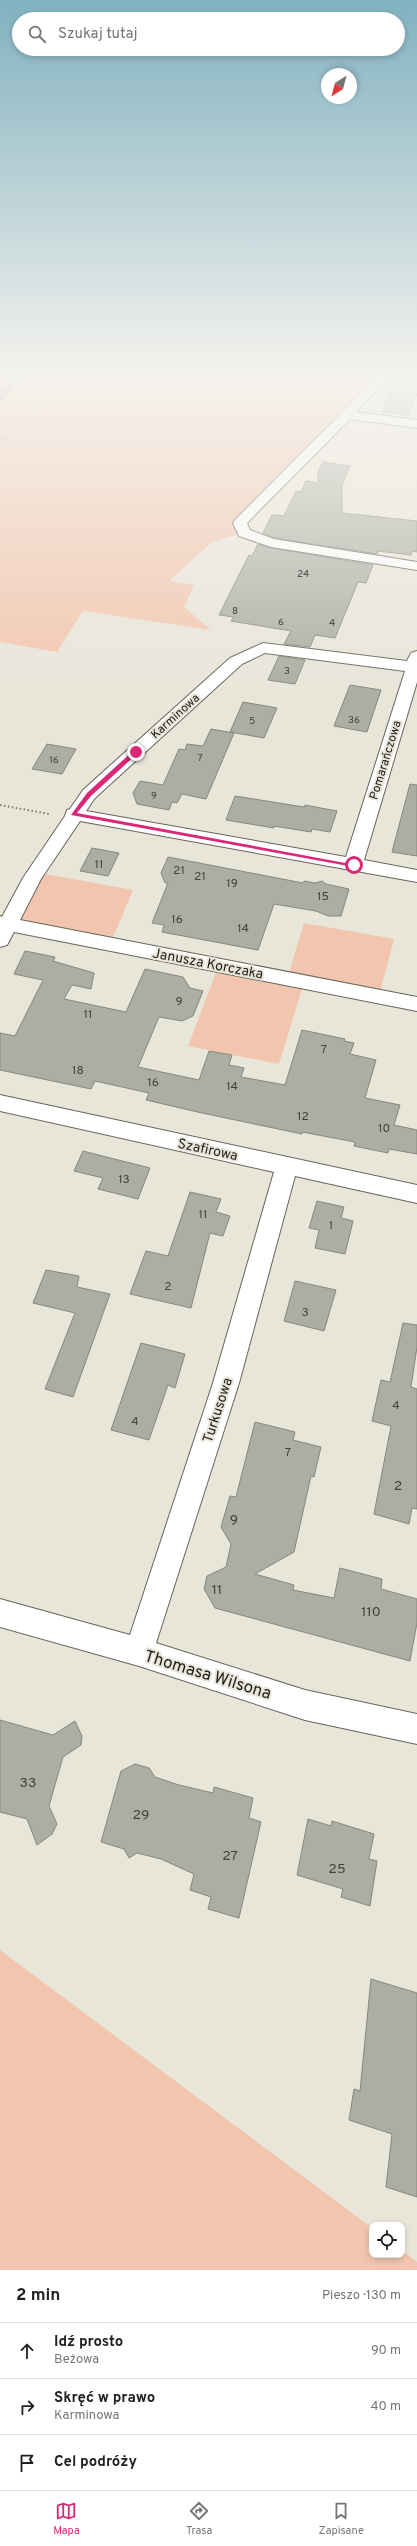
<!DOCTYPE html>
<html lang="pl">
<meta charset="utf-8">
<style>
:root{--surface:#fff;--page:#f6f6f6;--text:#202124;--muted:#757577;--line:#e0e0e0;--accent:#db2777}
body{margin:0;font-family:Overpass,sans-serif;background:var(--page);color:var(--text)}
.controls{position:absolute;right:12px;bottom:12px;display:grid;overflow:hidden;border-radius:8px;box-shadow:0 2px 6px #0003}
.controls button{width:36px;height:36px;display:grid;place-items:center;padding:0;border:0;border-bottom:1px solid var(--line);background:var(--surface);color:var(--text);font:20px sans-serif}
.compass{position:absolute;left:321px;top:68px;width:36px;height:36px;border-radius:50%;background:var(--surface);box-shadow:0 2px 6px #0003;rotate:216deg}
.stop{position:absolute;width:12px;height:12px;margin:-9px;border:3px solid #db2777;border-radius:50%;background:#fff}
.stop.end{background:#db2777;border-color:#fff;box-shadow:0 1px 4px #0008}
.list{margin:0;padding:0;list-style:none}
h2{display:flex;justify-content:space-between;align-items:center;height:52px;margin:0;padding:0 16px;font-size:17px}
h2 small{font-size:13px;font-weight:400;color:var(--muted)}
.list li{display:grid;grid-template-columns:26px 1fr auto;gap:12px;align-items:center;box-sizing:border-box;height:56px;padding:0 16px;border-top:1px solid var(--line)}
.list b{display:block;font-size:15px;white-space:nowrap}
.list p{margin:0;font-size:13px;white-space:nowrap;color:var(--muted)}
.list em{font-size:13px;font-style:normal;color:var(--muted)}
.icon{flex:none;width:22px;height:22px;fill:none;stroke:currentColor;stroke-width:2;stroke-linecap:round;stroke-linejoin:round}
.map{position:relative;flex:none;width:417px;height:2270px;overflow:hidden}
.search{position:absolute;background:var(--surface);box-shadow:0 2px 6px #0003;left:12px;right:12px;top:12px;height:44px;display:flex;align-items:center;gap:10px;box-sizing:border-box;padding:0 14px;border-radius:22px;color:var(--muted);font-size:15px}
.sheet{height:220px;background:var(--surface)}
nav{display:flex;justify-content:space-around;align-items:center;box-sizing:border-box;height:56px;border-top:1px solid var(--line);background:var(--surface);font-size:11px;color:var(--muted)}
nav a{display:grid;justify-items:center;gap:2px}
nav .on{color:var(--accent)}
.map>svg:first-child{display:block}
.green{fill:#f2c6ae}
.forest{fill:#d1a084}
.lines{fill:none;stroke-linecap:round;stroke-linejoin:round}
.stream{stroke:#698264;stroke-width:5}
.building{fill:#abaea3;stroke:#85887d}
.minor-casing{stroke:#67655a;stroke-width:2}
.path-far1{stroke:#7d7b73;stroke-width:1.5;stroke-dasharray:1 2;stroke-linecap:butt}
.path{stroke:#7d7b73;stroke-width:2;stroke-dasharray:1.5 2.5;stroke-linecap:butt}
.minor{fill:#fff;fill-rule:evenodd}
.route{fill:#db2777}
.labels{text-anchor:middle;stroke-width:4;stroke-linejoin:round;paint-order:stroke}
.far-number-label{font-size:10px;fill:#43433d}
.far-street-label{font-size:12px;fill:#201f1b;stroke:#e8e5d9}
.number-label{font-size:12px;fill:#43433d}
.street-label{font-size:14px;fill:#201f1b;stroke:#e8e5d9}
.near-number-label{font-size:14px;fill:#43433d}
.near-street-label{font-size:17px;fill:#201f1b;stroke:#e8e5d9}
</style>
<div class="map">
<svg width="417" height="2270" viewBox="0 0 417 2270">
<rect width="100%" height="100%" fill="#e8e5d9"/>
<g class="green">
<polygon points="18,379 382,379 247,515 244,533 212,542 169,581 194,585 184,607 211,630 83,611 57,652 0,642 0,398"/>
<polygon points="35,872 133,890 110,944 7,924"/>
<polygon points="304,923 394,939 379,996 304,982 279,1064 188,1046 218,967 287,979"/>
<polygon points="0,1950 372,2228 372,2255 402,2255 402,2251 417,2262 417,2270 0,2270"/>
</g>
<polygon class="forest" points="0,379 18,379 0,398"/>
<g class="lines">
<polyline class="stream" points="0,398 18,379"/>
</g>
<g class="building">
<polygon points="391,391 417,394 408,415 382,412"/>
<polygon points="323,462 350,466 342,485 342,513 417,521 417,552 412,551 411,555 378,551 377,554 274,538 263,533 272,515 284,516 296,491 301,492 306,481 318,483 318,472"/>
<polygon points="258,544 271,548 373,565 366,583 358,582 335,638 315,635 310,647 284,644 291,631 231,621 234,617 219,615 249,555 252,556"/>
<polygon points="279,656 305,660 295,684 268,680"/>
<polygon points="350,685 381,690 367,732 334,726"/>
<polygon points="243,702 277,708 264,738 230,732"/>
<polygon points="211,729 234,733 206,799 182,794 177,803 172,802 169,810 137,804 133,793 140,781 163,785 179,749 185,750 187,744 203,746"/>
<polygon points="47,744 76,749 62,774 32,769"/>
<polygon points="410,784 417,785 417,856 392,852"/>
<polygon points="235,796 304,807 305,805 337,811 330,832 312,829 311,832 274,826 274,828 226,820"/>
<polygon points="92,848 119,853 108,876 80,871"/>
<polygon points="168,857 303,883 304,881 315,883 322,881 326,884 349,889 341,916 328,916 316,911 274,904 258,950 162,932 164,925 152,923 168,883 165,883 161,873"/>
<polygon points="25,951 55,957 53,961 94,973 91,989 72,985 64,999 126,1012 145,969 183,977 190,988 203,991 193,1016 182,1021 159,1017 138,1067 199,1080 209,1051 232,1055 229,1065 244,1068 241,1077 285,1085 302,1030 345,1039 344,1041 354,1043 350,1054 376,1060 365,1098 400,1105 394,1125 417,1130 417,1154 389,1149 388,1153 354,1146 355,1142 302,1132 302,1134 202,1113 146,1100 149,1093 95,1081 91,1089 0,1070 0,1033 15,1036 43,980 14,974"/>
<polygon points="83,1151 150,1168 138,1199 98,1189 103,1178 74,1171"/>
<polygon points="190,1192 221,1199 216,1212 230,1216 223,1236 210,1233 191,1308 130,1294 146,1251 168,1256"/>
<polygon points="317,1201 344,1207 341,1218 353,1221 345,1254 315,1248 319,1230 309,1228"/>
<polygon points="46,1270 79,1276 77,1287 110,1294 73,1397 45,1389 75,1313 33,1303"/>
<polygon points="295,1281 336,1290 324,1331 284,1321"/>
<polygon points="403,1323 417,1325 417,1347 411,1387 417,1389 417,1509 412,1508 409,1524 374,1514 391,1426 372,1421 381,1380 390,1382"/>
<polygon points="141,1343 185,1354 175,1388 168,1385 149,1440 111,1430"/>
<polygon points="255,1422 295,1432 293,1440 321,1447 314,1477 311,1476 294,1552 255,1574 294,1585 293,1590 334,1598 340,1568 382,1579 381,1589 417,1599 417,1623 410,1661 215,1608 204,1589 207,1576 226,1567 231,1544 221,1527 230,1496 236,1497"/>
<polygon points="0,1720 53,1735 75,1721 82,1736 81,1745 63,1757 49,1806 57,1824 52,1834 37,1845 27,1819 0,1812"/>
<polygon points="135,1764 149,1768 155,1777 179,1785 213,1793 214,1787 253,1798 249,1818 261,1822 239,1918 208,1909 211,1897 190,1890 194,1874 161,1859 137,1853 129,1858 124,1849 101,1842 121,1771"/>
<polygon points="308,1819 331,1826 332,1821 374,1834 369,1859 377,1861 370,1906 341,1897 343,1889 297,1875"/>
<polygon points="371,1979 417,1993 417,2197 386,2187 392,2134 349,2120 354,2089 360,2091"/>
</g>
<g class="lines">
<g class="minor-casing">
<g id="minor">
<polygon points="375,379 388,379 356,412 417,420 417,428 350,419 247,523 250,530 274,539 417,562 417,570 271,547 239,536 233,523 235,520"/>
<path d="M 263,643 L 407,661 L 411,653 L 417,651 L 417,682 L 364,860 L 417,870 L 417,882 L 80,821 L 41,879 L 20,920 L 417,997 L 417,1011 L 14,932 L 7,945 L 0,947 L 0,916 L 2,917 L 23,878 L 65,816 L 67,810 L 70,809 L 83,790 L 230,658 ZM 265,653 L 405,671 L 346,857 L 86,811 L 95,798 L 242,664 Z"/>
<polygon points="0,1095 417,1185 417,1203 295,1176 239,1383 156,1643 305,1690 417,1714 417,1744 305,1720 139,1666 0,1627 0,1599 130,1635 213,1383 274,1172 0,1111"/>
</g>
</g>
<g class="path-far1">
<polyline points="0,382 4,379"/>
<polyline points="0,442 35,411 58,379"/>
</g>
<polyline class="path" points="0,805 49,814"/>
<use href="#minor" class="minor"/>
</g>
<linearGradient id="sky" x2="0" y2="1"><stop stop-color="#81b1c0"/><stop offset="0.54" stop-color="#f5f3ee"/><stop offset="1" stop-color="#f5f3ee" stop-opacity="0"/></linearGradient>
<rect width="417" height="697" fill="url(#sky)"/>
<polygon class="route" points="134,750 139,752 91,796 77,813 356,865 354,867 71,815 87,793"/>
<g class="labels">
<g class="far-number-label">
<text x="303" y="577">24</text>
<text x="235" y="614">8</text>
<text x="281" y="625">6</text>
<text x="332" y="626">4</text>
<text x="287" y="674">3</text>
<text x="354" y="723">36</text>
<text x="252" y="724">5</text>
<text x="200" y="761">7</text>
<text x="54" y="763">16</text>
<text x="154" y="799">9</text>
</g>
<g class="far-street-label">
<text transform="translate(175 716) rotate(-42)" y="4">Karminowa</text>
<text transform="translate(385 760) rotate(-73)" y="4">Pomarańczowa</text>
</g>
<g class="number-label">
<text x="99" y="868">11</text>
<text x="179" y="874">21</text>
<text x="200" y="880">21</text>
<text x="232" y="887">19</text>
<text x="323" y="900">15</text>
<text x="177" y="923">16</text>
<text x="243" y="932">14</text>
<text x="179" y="1005">9</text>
<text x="88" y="1018">11</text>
<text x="324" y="1053">7</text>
<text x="78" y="1074">18</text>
<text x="153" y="1086">16</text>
<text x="232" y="1090">14</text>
<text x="303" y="1120">12</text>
<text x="384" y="1132">10</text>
<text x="124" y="1183">13</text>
<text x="203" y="1218">11</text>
<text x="331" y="1229">1</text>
<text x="168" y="1290">2</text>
<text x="305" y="1316">3</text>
<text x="396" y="1409">4</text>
<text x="135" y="1425">4</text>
<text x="288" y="1456">7</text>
</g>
<g class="street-label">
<text transform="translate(208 963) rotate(11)" y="5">Janusza Korczaka</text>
<text transform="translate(208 1149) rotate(12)" y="5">Szafirowa</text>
<text transform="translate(217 1410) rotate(-72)" y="5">Turkusowa</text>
</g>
<g class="near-number-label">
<text x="398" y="1490">2</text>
<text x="234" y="1524">9</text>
<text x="217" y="1594">11</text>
<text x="371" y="1616">110</text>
<text x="28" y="1787">33</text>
<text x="141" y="1819">29</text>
<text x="230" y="1860">27</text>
<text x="337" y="1873">25</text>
</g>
<g class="near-street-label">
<text transform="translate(208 1674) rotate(17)" y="6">Thomasa Wilsona</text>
</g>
</g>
</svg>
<div class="controls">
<button><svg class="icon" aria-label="locate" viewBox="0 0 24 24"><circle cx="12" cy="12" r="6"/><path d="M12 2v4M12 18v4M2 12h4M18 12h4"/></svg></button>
</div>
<svg class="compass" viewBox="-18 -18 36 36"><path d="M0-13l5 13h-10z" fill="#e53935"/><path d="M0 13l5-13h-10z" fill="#757577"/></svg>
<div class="stop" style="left:354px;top:865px"></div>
<div class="stop end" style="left:136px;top:752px"></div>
<div class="search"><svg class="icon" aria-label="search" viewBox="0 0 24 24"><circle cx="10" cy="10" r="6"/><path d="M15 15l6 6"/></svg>Szukaj tutaj</div>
</div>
<section class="sheet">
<h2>2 min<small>Pieszo · 130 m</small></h2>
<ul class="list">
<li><svg class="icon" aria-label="ahead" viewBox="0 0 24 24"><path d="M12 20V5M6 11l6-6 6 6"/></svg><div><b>Idź prosto</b><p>Beżowa</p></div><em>90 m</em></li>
<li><svg class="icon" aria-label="right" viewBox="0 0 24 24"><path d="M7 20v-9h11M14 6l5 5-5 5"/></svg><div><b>Skręć w prawo</b><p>Karminowa</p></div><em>40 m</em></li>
<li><svg class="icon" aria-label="arrive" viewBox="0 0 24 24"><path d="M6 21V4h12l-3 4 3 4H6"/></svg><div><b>Cel podróży</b></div></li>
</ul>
</section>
<nav>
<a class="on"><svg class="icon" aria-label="map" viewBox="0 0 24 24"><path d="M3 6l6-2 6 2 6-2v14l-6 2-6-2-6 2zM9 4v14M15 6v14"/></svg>Mapa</a>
<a><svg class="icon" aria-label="directions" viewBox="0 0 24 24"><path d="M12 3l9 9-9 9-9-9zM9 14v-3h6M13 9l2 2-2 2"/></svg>Trasa</a>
<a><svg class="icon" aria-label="saved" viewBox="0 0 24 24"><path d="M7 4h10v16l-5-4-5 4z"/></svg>Zapisane</a>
</nav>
